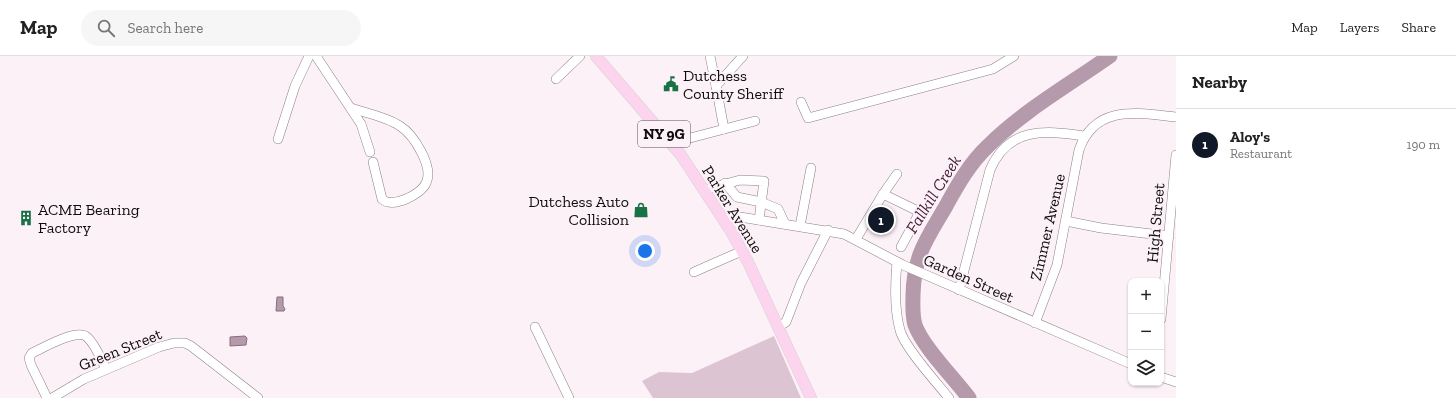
<!DOCTYPE html>
<meta charset="utf-8">
<style>
:root{--surface:#fff;--page:#f6f6f6;--text:#222;--muted:#767676;--line:#e0e0e0;--accent:#111827}
body{margin:0;font-family:"Zilla Slab",serif;background:var(--page);color:var(--text)}
.controls{position:absolute;right:12px;bottom:12px;display:grid;overflow:hidden;border-radius:8px;box-shadow:0 1px 3px #0004}
.controls button{width:36px;height:36px;display:grid;place-items:center;padding:0;border:0;border-bottom:1px solid var(--line);background:var(--surface);color:var(--text);font:20px sans-serif}
.you{position:absolute;left:645px;top:195px;width:14px;height:14px;margin:-10px;border:3px solid #fff;border-radius:50%;background:#1a73e8;box-shadow:0 0 0 6px #1a73e833}
.badge{display:grid;place-items:center;width:26px;height:26px;border-radius:50%;background:var(--accent);color:#fff;font-size:13px;font-weight:700}
.pin{position:absolute;translate:-50% -50%;border:2px solid #fff;box-shadow:0 1px 4px #0006}
.list{margin:0;padding:0;list-style:none}
h2{display:flex;justify-content:space-between;align-items:center;height:52px;margin:0;padding:0 16px;font-size:17px}
h2 small{font-size:13px;font-weight:400;color:var(--muted)}
.list li{display:grid;grid-template-columns:26px 1fr auto;gap:12px;align-items:center;box-sizing:border-box;height:72px;padding:0 16px;border-top:1px solid var(--line)}
.list b{display:block;font-size:15px;white-space:nowrap}
.list p{margin:0;font-size:13px;white-space:nowrap;color:var(--muted)}
.list em{font-size:13px;font-style:normal;color:var(--muted)}
.icon{flex:none;width:22px;height:22px;fill:none;stroke:currentColor;stroke-width:2;stroke-linecap:round;stroke-linejoin:round}
.map{position:relative;flex:none;width:1176px;height:342px;overflow:hidden}
header{display:flex;align-items:center;gap:24px;box-sizing:border-box;height:56px;padding:0 20px;background:var(--surface);border-bottom:1px solid var(--line)}
header strong{font-size:19px}
nav{display:flex;gap:22px;margin-inline-start:auto;font-size:14px}
.search{width:280px;height:36px;background:var(--page);display:flex;align-items:center;gap:10px;box-sizing:border-box;padding:0 14px;border-radius:22px;color:var(--muted);font-size:15px}
main{display:flex}
aside{flex:1;background:var(--surface)}
.map>svg:first-child{display:block}
.green{fill:#ddc4d3}
.water{fill:#b59aab;stroke:#836f7c}
.lines{fill:none;stroke-linecap:round;stroke-linejoin:round}
.river{stroke:#b59aab;stroke-width:15}
.minor-casing{stroke:#8a8086;stroke-width:10}
.major-casing{stroke:#d4d3d4;stroke-width:12}
.minor{stroke:#fff;stroke-width:9}
.major{stroke:#fcd4ee;stroke-width:11}
.labels{text-anchor:middle;stroke-width:4;stroke-linejoin:round;paint-order:stroke}
.shield{fill:#fdf1f8;stroke:#565154;stroke-width:1}
.shield-label{font-size:15px;font-weight:bold;fill:#0f0c0e}
.poi-label{font-size:16px;fill:#0f0c0e;stroke:#fdf1f8;text-anchor:start}
.street-label{font-size:16px;fill:#0f0c0e;stroke:#fdf1f8}
.water-label{font-size:17px;font-style:italic;fill:#421c36;stroke:#fdf1f8}
</style>
<header>
<strong>Map</strong>
<div class="search"><svg class="icon" aria-label="search" viewBox="0 0 24 24"><circle cx="10" cy="10" r="6"/><path d="M15 15l6 6"/></svg>Search here</div>
<nav><a>Map</a><a>Layers</a><a>Share</a></nav>
</header>
<main>
<div class="map">
<svg width="1176" height="342" viewBox="0 0 1176 342">
<rect width="100%" height="100%" fill="#fdf1f8"/>
<polygon class="green" points="774,280 801,342 653,342 642,325 659,316 692,317"/>
<g class="water">
<polygon points="277,241 283,241 283,250 285,253 284,255 276,255"/>
<polygon points="245,280 247,282 246,289 230,290 230,281"/>
</g>
<g class="lines">
<path class="river" d="M 969,342 C 954,322 923,291 915,269 C 912,259 913,249 913,239 C 914,198 927,183 946,150 C 958,128 970,107 988,90 C 1023,55 1069,29 1110,0"/>
<g class="minor-casing">
<g id="minor">
<polyline points="316,0 361,68 370,96"/>
<polyline points="710,0 716,30 743,0"/>
<polyline points="556,23 580,0"/>
<polyline points="716,30 724,73"/>
<polyline points="801,46 808,62 993,13 1014,0"/>
<path d="M 351,52 C 366,57 387,61 400,70 C 414,79 434,111 426,127 C 421,139 391,153 382,143 L 373,106"/>
<polyline points="278,83 295,30 309,0"/>
<polyline points="671,87 755,65"/>
<polyline points="725,127 737,141 761,146 778,153 785,168"/>
<polyline points="704,134 740,124 764,125 759,164"/>
<polyline points="883,138 920,156 901,191"/>
<polyline points="723,163 740,161 844,178 903,209 1131,308"/>
<polyline points="1066,165 1101,172 1169,180"/>
<polyline points="800,170 811,112"/>
<polyline points="856,183 883,138 897,118"/>
<path d="M 897,206 C 895,228 894,253 900,274 C 904,291 937,327 949,342"/>
<polyline points="694,216 742,195"/>
<path d="M 959,234 L 990,114 C 1008,71 1044,74 1084,80"/>
<polyline points="1161,263 1176,99"/>
<path d="M 1035,267 L 1057,209 L 1079,94 C 1095,48 1137,57 1176,61"/>
<polyline points="535,271 569,342"/>
<polyline points="778,271 786,266 801,227 828,174"/>
<polyline points="1161,321 1176,326"/>
<path d="M 47,342 L 31,309 L 29,302 L 32,297 C 43,292 77,272 87,281 C 96,289 101,304 106,313"/>
<polyline points="52,342 84,323 159,291 174,287 185,287 191,290 258,342"/>
</g>
</g>
<g class="major-casing">
<polyline id="major" points="596,0 681,99 732,177 748,206 811,342"/>
</g>
<use href="#minor" class="minor"/>
<use href="#major" class="major"/>
</g>
<defs>
<g id="civic-bare" transform="scale(1.2)"><path d="M-.6-6.5H3V-4.5H.6V-3L4-1V1h2V6H-6V1h2V-1L-.6-3ZM-1.2 2.5V6h2.4V2.5Z" fill="#197246" stroke="#fdf1f8" stroke-width="2.5" paint-order="stroke"/></g>
<g id="shop-bare" transform="scale(1.2)"><path d="M-5-2.5h2.3a2.7 3.5 0 0 1 5.4 0H5L5.5 6h-11ZM-1.5-2.5h3a1.5 2.3 0 0 0-3 0Z" fill="#197246" stroke="#fdf1f8" stroke-width="2.5" paint-order="stroke"/></g>
<g id="building-bare" transform="scale(1.2)"><path d="M-4-6H4V6H1V3H-1V6H-4ZM-2.5-4.3h1.7v1.8h-1.7ZM.8-4.3h1.7v1.8H.8ZM-2.5-1h1.7V.8h-1.7ZM.8-1h1.7V.8H.8Z" fill="#197246" stroke="#fdf1f8" stroke-width="2.5" paint-order="stroke"/></g>
</defs>
<g fill-rule="evenodd">
<use href="#civic-bare" x="671" y="28"/>
<use href="#shop-bare" x="641" y="154"/>
<use href="#building-bare" x="26" y="162"/>
</g>
<g class="labels">
<rect class="shield" x="638" y="65" width="52" height="26" rx="3"/>
<g class="shield-label">
<text x="664" y="83">NY 9G</text>
</g>
<g class="poi-label">
<text x="683" y="25">Dutchess<tspan x="683" dy="18">County Sheriff</tspan></text>
<text x="629" y="151" text-anchor="end">Dutchess Auto<tspan x="629" dy="18">Collision</tspan></text>
<text x="38" y="159">ACME Bearing<tspan x="38" dy="18">Factory</tspan></text>
</g>
<g class="street-label">
<text transform="translate(733 153) rotate(58)" y="6">Parker Avenue</text>
<text transform="translate(1155 167) rotate(-85)" y="6">High Street</text>
<text transform="translate(1047 171) rotate(-77)" y="6">Zimmer Avenue</text>
<text transform="translate(969 222) rotate(24)" y="6">Garden Street</text>
<text transform="translate(120 293) rotate(-22)" y="6">Green Street</text>
</g>
<g class="water-label">
<text transform="translate(933 138) rotate(-58)" y="6">Fallkill Creek</text>
</g>
</g>
</svg>
<div class="controls">
<button>+</button>
<button>−</button>
<button><svg class="icon" aria-label="layers" viewBox="0 0 24 24"><path d="M12 4l9 5-9 5-9-5zM3 14l9 5 9-5"/></svg></button>
</div>
<div class="you"></div>
<div class="pin badge" style="left:881px;top:164px">1</div>
</div>
<aside>
<h2>Nearby<small></small></h2>
<ul class="list">
<li><span class="badge">1</span><div><b>Aloy's</b><p>Restaurant</p></div><em>190 m</em></li>
</ul>
</aside>
</main>
